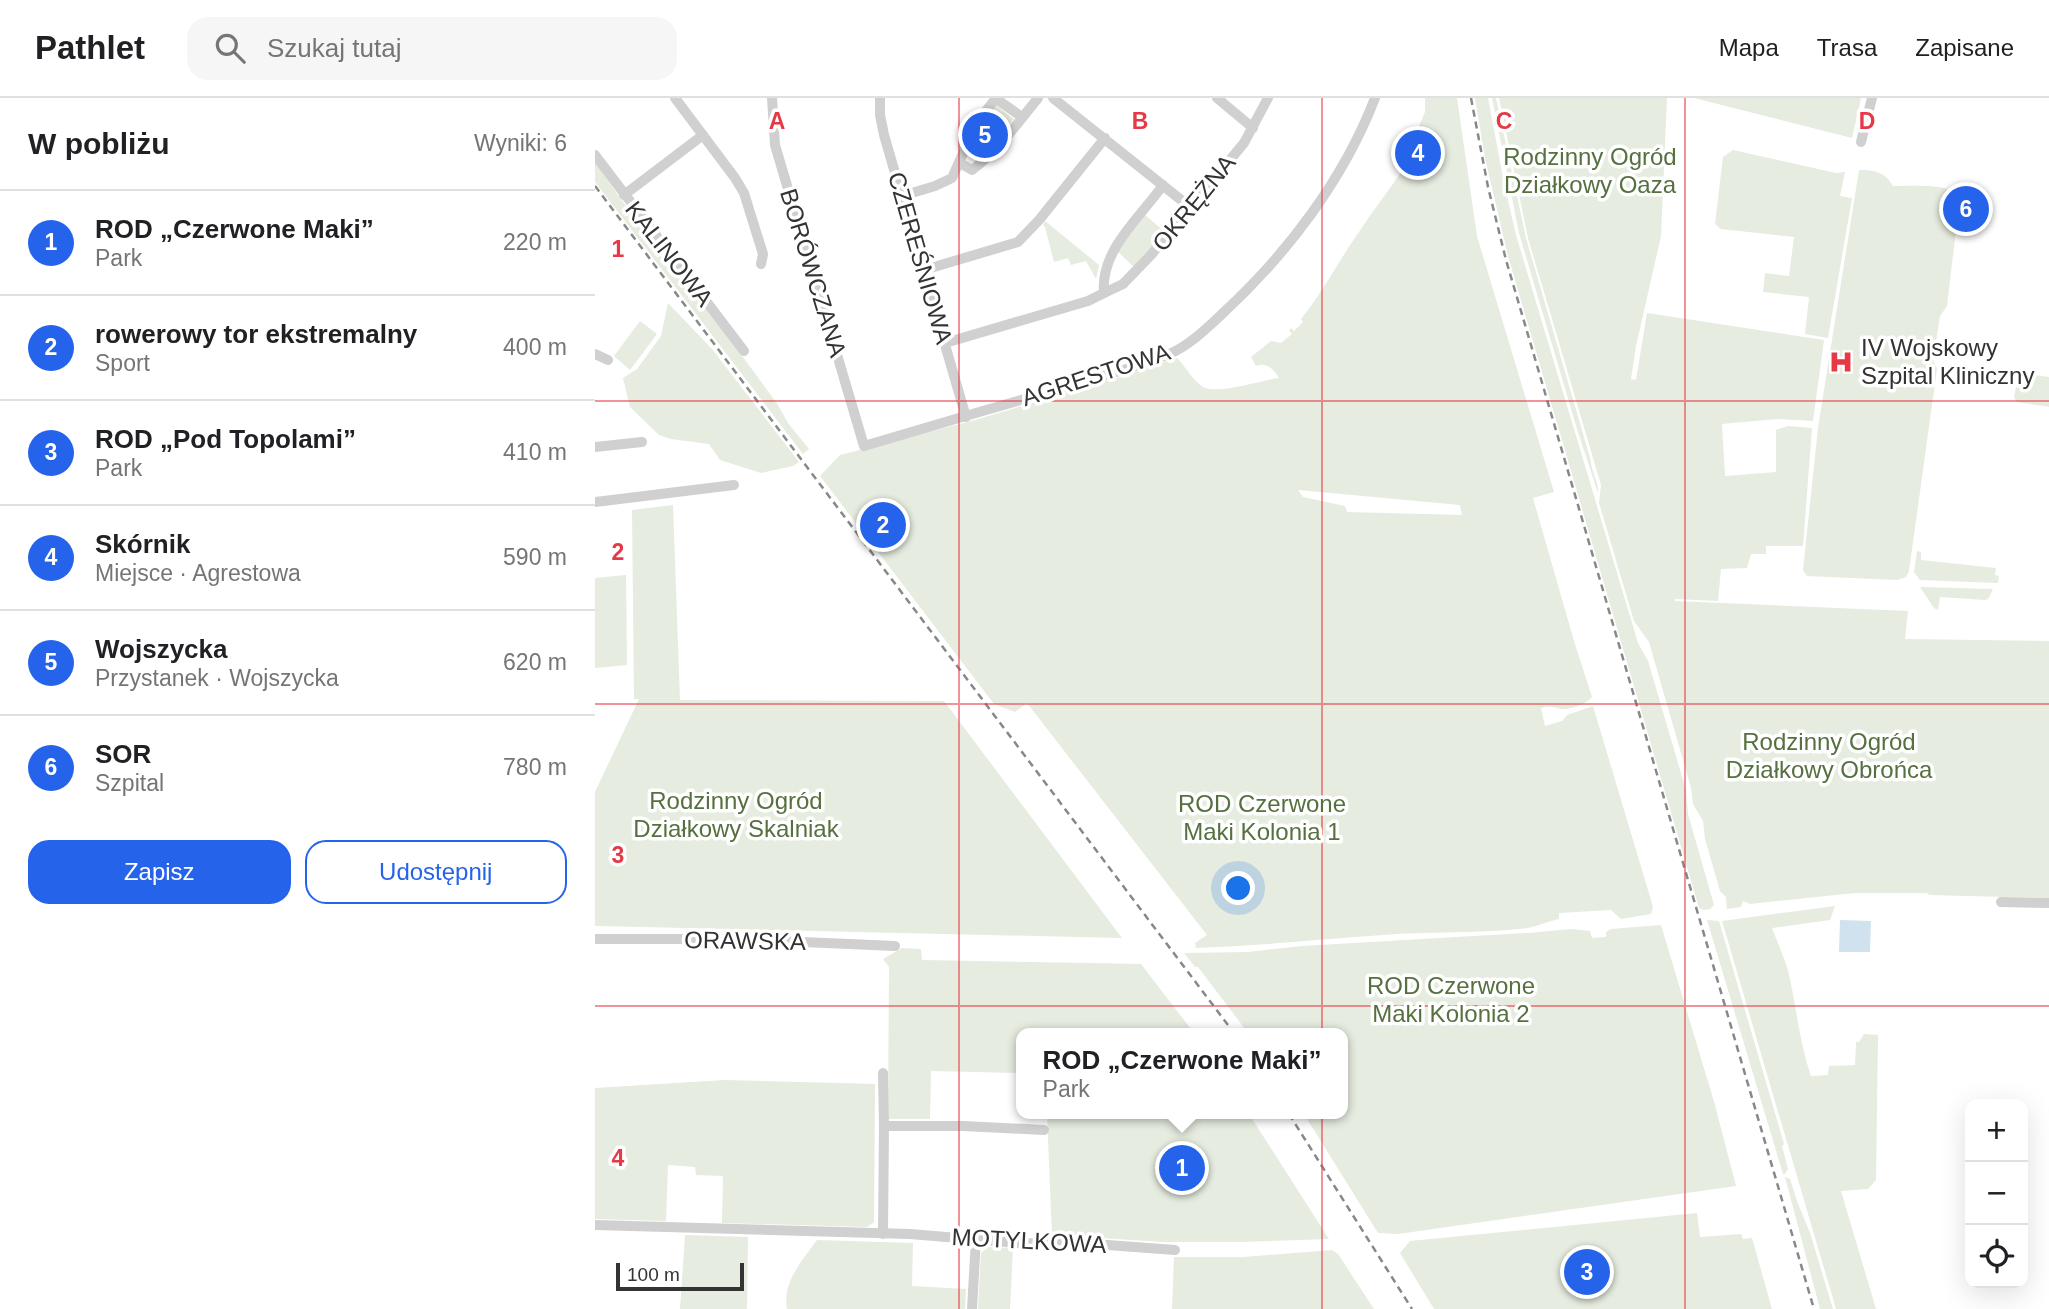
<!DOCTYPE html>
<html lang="pl">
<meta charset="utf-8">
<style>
:root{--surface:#fff;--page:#f6f6f6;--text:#202124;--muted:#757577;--line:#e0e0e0;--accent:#2563eb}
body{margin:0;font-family:Arial,sans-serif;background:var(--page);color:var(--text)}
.controls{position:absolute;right:21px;bottom:21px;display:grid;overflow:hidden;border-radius:14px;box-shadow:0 7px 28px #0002}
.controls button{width:63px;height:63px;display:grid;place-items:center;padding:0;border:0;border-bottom:2px solid var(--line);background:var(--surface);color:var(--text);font:35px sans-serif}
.scale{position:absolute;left:21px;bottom:18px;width:128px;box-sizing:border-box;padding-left:7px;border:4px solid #333;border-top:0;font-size:19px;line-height:24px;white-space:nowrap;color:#333;-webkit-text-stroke:5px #fff;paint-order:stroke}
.you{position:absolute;left:644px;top:791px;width:24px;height:24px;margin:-18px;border:5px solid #fff;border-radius:50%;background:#1a73e8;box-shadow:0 0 0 10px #1a73e833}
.badge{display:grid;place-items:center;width:46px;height:46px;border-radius:50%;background:var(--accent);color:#fff;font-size:23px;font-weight:700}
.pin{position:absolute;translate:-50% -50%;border:4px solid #fff;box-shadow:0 2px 7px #0006}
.popup{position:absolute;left:421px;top:930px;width:332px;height:91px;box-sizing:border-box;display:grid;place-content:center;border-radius:14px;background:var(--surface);filter:drop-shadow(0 2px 5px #0005);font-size:23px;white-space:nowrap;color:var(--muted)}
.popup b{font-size:26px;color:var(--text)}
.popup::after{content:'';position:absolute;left:50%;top:100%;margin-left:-14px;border:14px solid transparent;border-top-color:var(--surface)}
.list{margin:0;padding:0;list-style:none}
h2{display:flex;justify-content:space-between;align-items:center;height:91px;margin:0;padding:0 28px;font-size:30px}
h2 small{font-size:23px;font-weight:400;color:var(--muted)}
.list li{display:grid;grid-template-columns:46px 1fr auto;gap:21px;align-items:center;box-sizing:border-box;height:105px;padding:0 28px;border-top:2px solid var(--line)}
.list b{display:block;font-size:26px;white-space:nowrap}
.list p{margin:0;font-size:23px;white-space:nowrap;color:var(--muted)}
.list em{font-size:23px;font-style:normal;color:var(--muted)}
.actions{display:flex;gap:14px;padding:21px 28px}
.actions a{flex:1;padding:16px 0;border:2px solid var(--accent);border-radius:21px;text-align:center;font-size:24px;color:var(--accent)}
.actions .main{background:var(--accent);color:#fff}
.icon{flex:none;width:38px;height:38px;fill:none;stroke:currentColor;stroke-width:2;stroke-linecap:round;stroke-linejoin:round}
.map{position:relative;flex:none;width:1454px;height:1211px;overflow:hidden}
header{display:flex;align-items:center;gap:42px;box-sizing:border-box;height:98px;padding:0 35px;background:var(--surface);border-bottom:2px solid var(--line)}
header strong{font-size:33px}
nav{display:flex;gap:38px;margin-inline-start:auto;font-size:24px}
.search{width:490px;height:63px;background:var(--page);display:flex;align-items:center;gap:18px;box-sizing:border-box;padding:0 24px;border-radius:21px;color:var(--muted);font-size:26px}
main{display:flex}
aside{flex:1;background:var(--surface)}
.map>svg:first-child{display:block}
.green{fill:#e6ecdf;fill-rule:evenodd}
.water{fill:#cfe2ee}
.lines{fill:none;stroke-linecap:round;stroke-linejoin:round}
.minor{stroke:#d0d0d0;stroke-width:10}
.rail{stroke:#888;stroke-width:2.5;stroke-dasharray:7 5;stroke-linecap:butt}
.grid{fill:none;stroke:#e63946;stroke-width:2;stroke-opacity:0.55}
.labels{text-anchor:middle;stroke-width:7;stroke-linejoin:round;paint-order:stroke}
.park-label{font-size:24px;fill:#56703f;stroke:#fff}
.street-label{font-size:24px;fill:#333;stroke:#fff}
.poi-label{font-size:24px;fill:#333;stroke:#fff;text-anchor:start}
.grid-label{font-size:23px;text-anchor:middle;font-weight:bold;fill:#e63946;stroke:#fff;stroke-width:7;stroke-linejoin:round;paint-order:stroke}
</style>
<header>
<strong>Pathlet</strong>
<div class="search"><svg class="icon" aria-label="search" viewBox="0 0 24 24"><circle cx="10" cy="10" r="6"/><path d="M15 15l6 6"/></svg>Szukaj tutaj</div>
<nav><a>Mapa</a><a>Trasa</a><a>Zapisane</a></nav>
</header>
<main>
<aside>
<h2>W pobliżu<small>Wyniki: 6</small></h2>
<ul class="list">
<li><span class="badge">1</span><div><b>ROD „Czerwone Maki”</b><p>Park</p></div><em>220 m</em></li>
<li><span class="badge">2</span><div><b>rowerowy tor ekstremalny</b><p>Sport</p></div><em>400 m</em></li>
<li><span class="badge">3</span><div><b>ROD „Pod Topolami”</b><p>Park</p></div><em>410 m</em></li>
<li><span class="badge">4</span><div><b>Skórnik</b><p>Miejsce · Agrestowa</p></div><em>590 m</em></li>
<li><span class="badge">5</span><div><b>Wojszycka</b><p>Przystanek · Wojszycka</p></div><em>620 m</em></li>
<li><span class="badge">6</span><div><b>SOR</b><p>Szpital</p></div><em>780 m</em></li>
</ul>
<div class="actions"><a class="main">Zapisz</a><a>Udostępnij</a></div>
</aside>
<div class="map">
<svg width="1454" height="1211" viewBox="0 0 1454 1211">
<rect width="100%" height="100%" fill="#fff"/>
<g class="green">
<path d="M 830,0 L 862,0 L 882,138 L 959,394 L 938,400 L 979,543 L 997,599 C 992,605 978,611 969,611 C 960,611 958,606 946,610 L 950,628 L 967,623 L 972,617 L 998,608 L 1058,809 L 1056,816 L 1026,821 L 1016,812 L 964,815 L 964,821 C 953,823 944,828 933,830 C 885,836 836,833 788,837 C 726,841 664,848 601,850 L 600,845 L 612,837 L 432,605 L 420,614 L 399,606 L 225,378 L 245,357 L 380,322 L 528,278 L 577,261 L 582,260 C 591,269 597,282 608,289 C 623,297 666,282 684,280 C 679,271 671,264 661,268 L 656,259 L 676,243 L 686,245 L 697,236 L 694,232 L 696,230 L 699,233 L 708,224 L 706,221 C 728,194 744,162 764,134 C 778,112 794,93 808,71 L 803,59 L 816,31 L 822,33 L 830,14 ZM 703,392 L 865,407 L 867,417 L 752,414 L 750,408 L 708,399 Z"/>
<polygon points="880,0 893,0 909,85 921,137 1043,545 1053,563 1091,692 1093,716 1119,807 1115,811 1109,812 1104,810 913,158 890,60"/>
<path d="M 897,0 L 901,0 L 931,140 L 996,363 C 996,374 1004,383 1003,395 L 982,331 L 924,135 Z"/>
<polygon points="904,0 1072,0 1066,138 1041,248 1036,281 1041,282 1052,215 1229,242 1218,323 1182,321 1127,326 1130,378 1181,374 1181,332 1193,328 1217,330 1208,448 1171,448 1171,456 1156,456 1152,470 1126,471 1123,503 1080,501 1080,503 1313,513 1310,541 1454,543 1454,800 1334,797 1332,795 1260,795 1155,806 1148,803 1146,809 1132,811 1131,799 1125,793 1110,741 1108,723 1098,706 1096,690 1054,544 1039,523 1004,405 1006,387 933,140"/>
<polygon points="1099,0 1266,0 1257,40"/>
<polygon points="402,8 419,21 401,43 398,43 394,38 392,40 383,33 399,9"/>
<polygon points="1138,52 1241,75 1250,74 1245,98 1257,100 1233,240 1210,236 1214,199 1168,194 1170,175 1194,178 1199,139 1126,131 1120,126 1128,59"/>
<polygon points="0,64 28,104 105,200 183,307 193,325 214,351 208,356 0,84"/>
<path d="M 1264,72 C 1280,72 1290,74 1298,88 C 1314,88 1356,85 1365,98 L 1352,208 L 1345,218 L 1338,262 L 1342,271 L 1314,473 L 1311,479 L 1302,482 L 1212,478 L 1208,472 L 1223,330 Z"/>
<polygon points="550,117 570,134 540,170 522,153"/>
<polygon points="450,123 504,167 501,181 491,163 476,167 473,160 459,164 450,129 448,127"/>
<polygon points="73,205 117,251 204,364 198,368 166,375 125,362 114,346 76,341 64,337 35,309 28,280 42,271 66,238"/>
<polygon points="45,223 62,236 35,272 19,258"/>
<polygon points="1424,275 1454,279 1454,309 1422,304 1419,299"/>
<polygon points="78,407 85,602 349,603 527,840 0,828 0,694 44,601 39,601 37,412"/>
<polygon points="1322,453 1326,454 1326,462 1401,470 1400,477 1404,478 1403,485 1325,482 1319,474"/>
<polygon points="31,477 32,567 0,570 0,480"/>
<polygon points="1325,489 1398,491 1393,501 1390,502 1345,499 1343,512 1339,510"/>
<path d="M 1240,808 L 1235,822 L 1177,830 C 1183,847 1192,864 1195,881 C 1202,914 1205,946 1216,978 L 1233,977 L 1234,968 L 1260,967 L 1261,944 L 1264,944 L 1269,936 L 1283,937 L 1281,1082 L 1273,1091 L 1246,1093 L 1281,1211 L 1241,1211 L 1127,823 Z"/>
<polygon points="1112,822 1124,823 1189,1046 1187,1048 1193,1071 1190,1076 1188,1076"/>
<polygon points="1066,827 1120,1007 1141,1088 803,1136 783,1135 709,1016 748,1016 748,935 653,935 603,869 600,869 589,855 653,854 707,848 933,835 976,831 995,833 997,840 1011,839 1011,834 1016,831"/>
<polygon points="307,850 326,851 327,862 546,866 599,935 426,935 426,975 336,973 335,1021 293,1021 294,869 288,861"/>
<polygon points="130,982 280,986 279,1124 272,1129 127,1125 128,1078 101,1077 100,1069 73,1067 71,1123 0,1121 0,990"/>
<polygon points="452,1016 654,1016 734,1141 643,1144 568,1144 457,1137"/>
<polygon points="1190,1079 1195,1081 1202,1103 1215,1135 1238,1211 1225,1211"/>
<polygon points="1102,1115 1105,1139 1146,1136 1148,1141 1157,1140 1177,1211 839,1211 805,1155 815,1143"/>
<polygon points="90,1137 153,1139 152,1211 85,1211"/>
<path d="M 222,1142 L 318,1145 L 317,1188 L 371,1191 L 370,1211 L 192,1211 C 187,1184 207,1163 222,1142 Z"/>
<polygon points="393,1149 418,1150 415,1211 383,1211 386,1155"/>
<polygon points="737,1152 743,1156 779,1211 577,1211 579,1159 648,1159"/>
</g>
<polygon class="water" points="1245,822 1276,823 1275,854 1244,854"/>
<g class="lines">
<g class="minor">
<polyline points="80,0 140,80 149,95 168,156 166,166"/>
<path d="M 177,0 L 180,47 L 269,348 C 339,327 408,307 478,287 C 510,277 543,269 574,256 C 594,248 613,229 628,215 C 692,156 749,81 780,0"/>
<polyline points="285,0 285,17 289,37 371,319"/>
<polyline points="400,0 427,19"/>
<polyline points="458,0 595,109"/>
<polyline points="622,0 658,30"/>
<polyline points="1266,44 1277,0"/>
<polyline points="0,57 149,253"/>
<path d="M 365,65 L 377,72 C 404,52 422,26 443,0"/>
<path d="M 568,87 C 545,120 505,152 509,195 L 528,186 L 556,157 L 649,45 L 673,0"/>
<polyline points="29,97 108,37"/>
<polyline points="307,98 340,88 357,80 381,26 401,0"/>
<polyline points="329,172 423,144 444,122 510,40"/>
<polyline points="350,245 493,203 509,195"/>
<polyline points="0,256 13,262"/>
<polyline points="0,349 47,344"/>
<polyline points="0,404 139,387"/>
<polyline points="1406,804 1454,805"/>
<polyline points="0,841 140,841 300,848"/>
<polyline points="288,975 289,1028"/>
<polyline points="0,1127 315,1136 423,1145 499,1146 580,1152"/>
<polyline points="288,1136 289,1028 368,1028 449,1032"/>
<polyline points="377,1211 381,1141"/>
</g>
<g class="rail">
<polyline points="876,0 893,89 911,162 1219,1211"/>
<polyline points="0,88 639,935"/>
<polyline points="694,1016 817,1211"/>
</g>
</g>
<path class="grid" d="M 364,0 L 364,1211M 727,0 L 727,1211M 1090,0 L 1090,1211M 0,303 L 1454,303M 0,606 L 1454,606M 0,908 L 1454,908"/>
<defs>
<g id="hospital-bare" transform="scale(1.89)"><path d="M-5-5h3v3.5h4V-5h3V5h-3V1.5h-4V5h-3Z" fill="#e63946" stroke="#fff" stroke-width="2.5" paint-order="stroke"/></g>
</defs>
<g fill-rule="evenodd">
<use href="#hospital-bare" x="1246" y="264"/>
</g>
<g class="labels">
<g class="park-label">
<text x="995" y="67">Rodzinny Ogród<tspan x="995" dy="28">Działkowy Oaza</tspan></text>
<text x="1234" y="652">Rodzinny Ogród<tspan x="1234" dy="28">Działkowy Obrońca</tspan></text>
<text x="141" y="711">Rodzinny Ogród<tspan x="141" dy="28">Działkowy Skalniak</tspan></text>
<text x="667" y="714">ROD Czerwone<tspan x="667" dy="28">Maki Kolonia 1</tspan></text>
<text x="856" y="896">ROD Czerwone<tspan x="856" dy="28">Maki Kolonia 2</tspan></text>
</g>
<g class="street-label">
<text transform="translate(599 105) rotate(-51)" y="8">OKRĘŻNA</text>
<text transform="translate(74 156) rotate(52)" y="8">KALINOWA</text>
<text transform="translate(325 160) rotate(74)" y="8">CZEREŚNIOWA</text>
<text transform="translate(218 175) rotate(73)" y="8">BORÓWCZANA</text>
<text transform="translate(501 277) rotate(-18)" y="8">AGRESTOWA</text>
<text transform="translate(150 843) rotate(1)" y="8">ORAWSKA</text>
<text transform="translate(434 1143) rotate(3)" y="8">MOTYLKOWA</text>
</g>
<g class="poi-label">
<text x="1266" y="258">IV Wojskowy<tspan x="1266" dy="28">Szpital Kliniczny</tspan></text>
</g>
</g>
<g class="grid-label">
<text x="182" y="31">A</text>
<text x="545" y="31">B</text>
<text x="909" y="31">C</text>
<text x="1272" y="31">D</text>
<text x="23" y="159">1</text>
<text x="23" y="462">2</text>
<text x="23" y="765">3</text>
<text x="23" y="1068">4</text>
</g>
</svg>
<div class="controls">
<button>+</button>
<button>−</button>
<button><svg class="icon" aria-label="locate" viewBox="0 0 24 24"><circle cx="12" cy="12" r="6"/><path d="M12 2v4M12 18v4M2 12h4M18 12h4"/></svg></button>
</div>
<div class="scale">100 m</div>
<div class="you"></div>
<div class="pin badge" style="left:587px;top:1070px">1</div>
<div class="popup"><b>ROD „Czerwone Maki”</b>Park</div>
<div class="pin badge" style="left:288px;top:427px">2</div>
<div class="pin badge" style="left:992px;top:1174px">3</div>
<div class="pin badge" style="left:823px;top:55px">4</div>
<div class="pin badge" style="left:390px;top:37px">5</div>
<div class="pin badge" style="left:1371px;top:111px">6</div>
</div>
</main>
